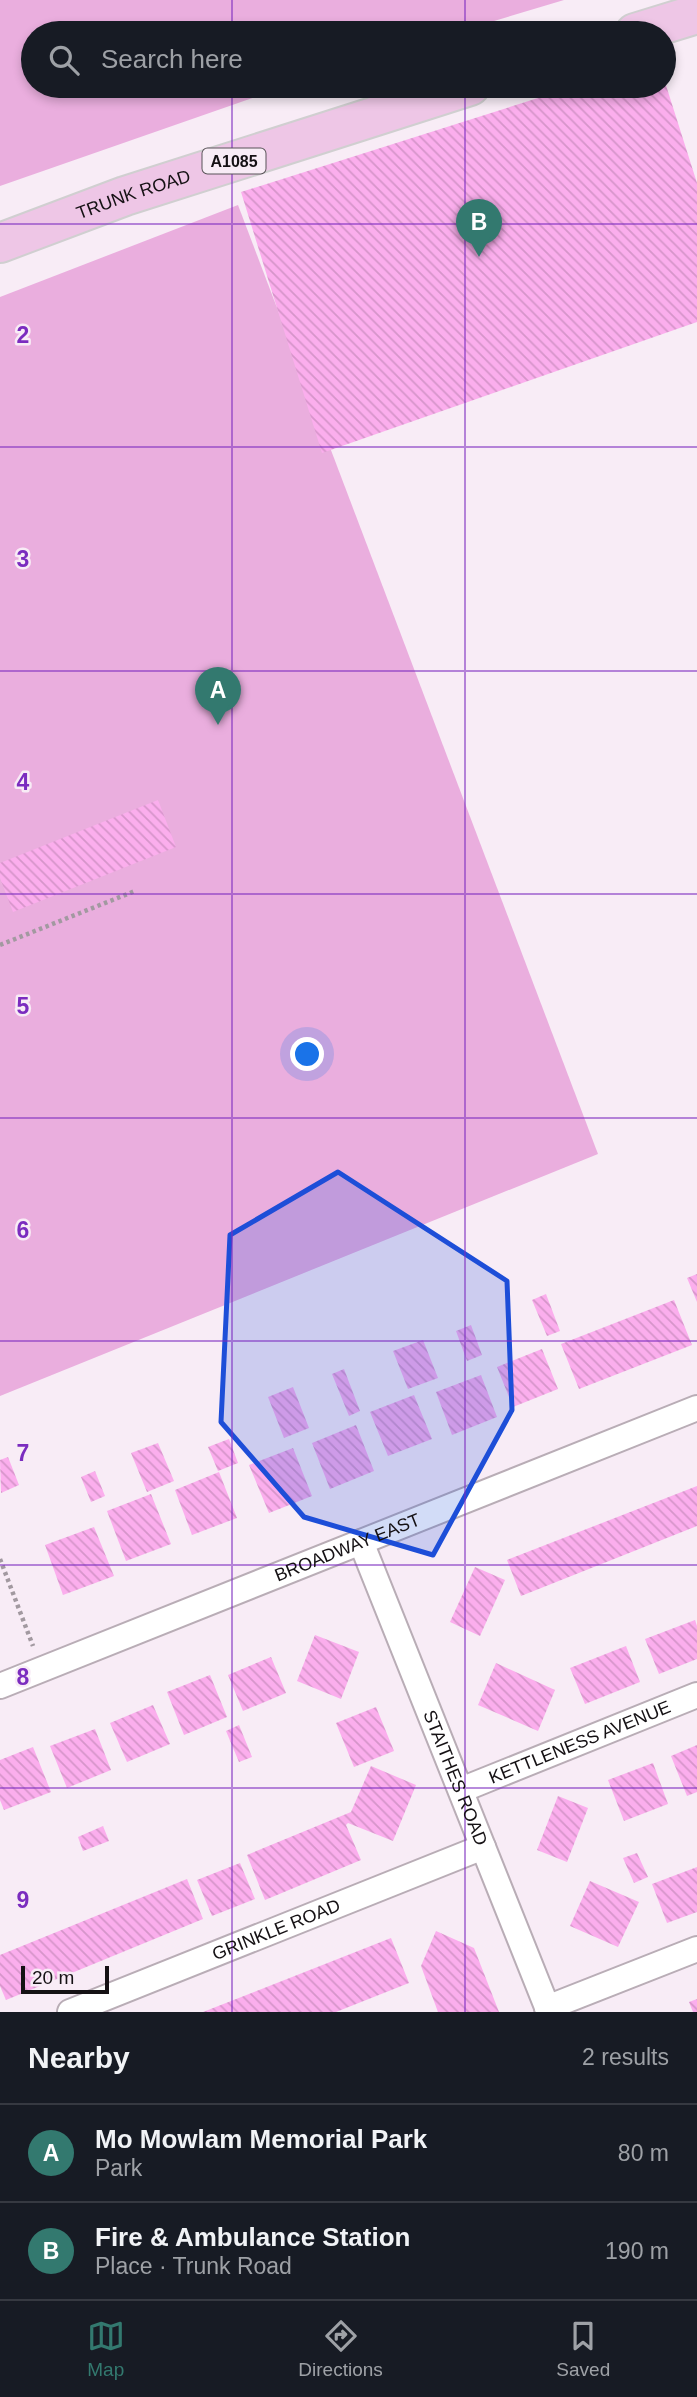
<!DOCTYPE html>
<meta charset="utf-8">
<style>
:root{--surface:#171b24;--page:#242831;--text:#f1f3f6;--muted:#9ea1a6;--line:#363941;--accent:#33796f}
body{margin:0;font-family:Helvetica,sans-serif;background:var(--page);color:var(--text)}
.scale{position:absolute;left:21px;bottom:18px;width:88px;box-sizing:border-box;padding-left:7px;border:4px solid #151114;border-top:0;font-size:19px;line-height:24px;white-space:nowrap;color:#151114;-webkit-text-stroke:5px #f8ecf6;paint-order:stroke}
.you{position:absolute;left:308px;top:1055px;width:24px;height:24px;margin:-18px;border:5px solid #fff;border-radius:50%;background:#1a73e8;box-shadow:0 0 0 10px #1a73e833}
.badge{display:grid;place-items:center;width:46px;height:46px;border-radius:50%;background:var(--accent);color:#fff;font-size:23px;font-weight:700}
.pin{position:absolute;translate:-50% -58px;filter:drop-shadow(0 2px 4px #0008)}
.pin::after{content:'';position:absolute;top:37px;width:24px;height:21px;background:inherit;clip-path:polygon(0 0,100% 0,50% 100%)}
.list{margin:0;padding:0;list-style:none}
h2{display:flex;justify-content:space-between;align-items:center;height:91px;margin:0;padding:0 28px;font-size:30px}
h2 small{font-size:23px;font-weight:400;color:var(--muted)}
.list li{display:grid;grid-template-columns:46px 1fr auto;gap:21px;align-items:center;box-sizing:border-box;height:98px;padding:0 28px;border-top:2px solid var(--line)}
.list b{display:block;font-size:26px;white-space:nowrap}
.list p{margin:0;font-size:23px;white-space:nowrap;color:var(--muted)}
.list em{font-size:23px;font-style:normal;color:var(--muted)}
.icon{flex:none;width:38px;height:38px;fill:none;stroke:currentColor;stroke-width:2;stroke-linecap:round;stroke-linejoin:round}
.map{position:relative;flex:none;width:697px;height:2012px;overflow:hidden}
.search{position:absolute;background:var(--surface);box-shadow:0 4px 10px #0003;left:21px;right:21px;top:21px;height:77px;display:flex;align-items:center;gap:18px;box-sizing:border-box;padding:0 24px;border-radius:38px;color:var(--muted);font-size:26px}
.sheet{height:287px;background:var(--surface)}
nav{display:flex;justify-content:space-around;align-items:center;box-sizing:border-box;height:98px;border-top:2px solid var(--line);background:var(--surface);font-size:19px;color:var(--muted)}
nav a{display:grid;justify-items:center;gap:4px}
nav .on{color:var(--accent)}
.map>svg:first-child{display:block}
.green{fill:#eaaede}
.building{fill:url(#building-back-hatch)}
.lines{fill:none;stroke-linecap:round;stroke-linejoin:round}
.minor-casing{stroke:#b9adb6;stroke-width:28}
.primary-casing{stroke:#d0cfd0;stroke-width:42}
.path{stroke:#a299a0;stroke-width:4.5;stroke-dasharray:3.5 3.5;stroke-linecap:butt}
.minor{stroke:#fff;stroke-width:24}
.primary{stroke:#eec6e6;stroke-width:38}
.marked{fill:#1d4ed8;fill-opacity:0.2;stroke:#1d4ed8;stroke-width:5;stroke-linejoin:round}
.grid{fill:none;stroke:#7b2cbf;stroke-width:2;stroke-opacity:0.55}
.labels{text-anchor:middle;stroke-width:5;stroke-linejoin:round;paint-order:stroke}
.shield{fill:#f8ecf6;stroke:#595358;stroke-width:2}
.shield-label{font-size:16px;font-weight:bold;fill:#151114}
.street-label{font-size:18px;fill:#151114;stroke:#f8ecf6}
.grid-label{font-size:23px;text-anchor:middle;font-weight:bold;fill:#7b2cbf;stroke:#f8ecf6;stroke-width:5;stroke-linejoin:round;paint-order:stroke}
</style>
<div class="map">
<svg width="697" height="2012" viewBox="0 0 697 2012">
<defs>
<pattern id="building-back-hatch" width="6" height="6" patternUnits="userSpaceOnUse" patternTransform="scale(1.75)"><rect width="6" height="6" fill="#fbaeed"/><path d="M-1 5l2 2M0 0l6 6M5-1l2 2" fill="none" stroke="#d695ca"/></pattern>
</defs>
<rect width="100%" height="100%" fill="#f8ecf6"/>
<g class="green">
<polygon points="0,0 564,0 454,33 33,33 33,86 287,86 0,186"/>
<polygon points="238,205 598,1154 0,1396 0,297"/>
</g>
<g class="building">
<polygon points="664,79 697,183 697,322 322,453 241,192 576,86 664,86"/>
<polygon points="158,800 176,847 13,912 0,878 0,863"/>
<polygon points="697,1274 697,1302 687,1278"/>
<polygon points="546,1294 560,1331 547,1336 532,1300"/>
<polygon points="674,1300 692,1345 579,1389 561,1344"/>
<polygon points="471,1325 482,1355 467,1361 456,1331"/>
<polygon points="423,1340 438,1378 408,1389 393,1351"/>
<polygon points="542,1349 558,1389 513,1407 497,1367"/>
<polygon points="344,1369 360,1411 349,1416 332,1374"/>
<polygon points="481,1375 497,1417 452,1435 436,1392"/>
<polygon points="293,1387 309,1428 284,1438 268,1397"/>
<polygon points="414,1395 432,1439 388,1456 370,1412"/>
<polygon points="356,1425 374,1471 330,1489 312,1443"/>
<polygon points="229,1439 238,1463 218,1471 208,1447"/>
<polygon points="158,1443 174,1481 147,1492 131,1453"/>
<polygon points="293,1448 312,1496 269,1513 249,1465"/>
<polygon points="8,1457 19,1485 1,1493 0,1460"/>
<polygon points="95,1471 105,1496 91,1502 81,1477"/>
<polygon points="219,1472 237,1518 192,1535 175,1490"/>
<polygon points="697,1486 697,1526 521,1596 507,1560"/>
<polygon points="151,1494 171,1544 126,1561 107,1511"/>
<polygon points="94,1527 114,1576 63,1595 45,1545"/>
<polygon points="475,1567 505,1580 480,1636 450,1622"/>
<polygon points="695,1620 697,1626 697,1659 659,1674 645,1639"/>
<polygon points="315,1635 359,1652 341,1699 297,1681"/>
<polygon points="626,1646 640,1682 585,1704 570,1668"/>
<polygon points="271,1657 286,1693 243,1711 228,1675"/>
<polygon points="496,1663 555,1690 538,1731 478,1705"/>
<polygon points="210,1675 227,1717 184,1735 167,1692"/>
<polygon points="153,1705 170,1744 127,1762 110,1723"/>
<polygon points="376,1707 394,1751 354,1767 336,1723"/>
<polygon points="239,1725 252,1757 239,1762 226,1731"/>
<polygon points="95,1729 111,1770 67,1788 50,1746"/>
<polygon points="697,1745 697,1792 687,1796 671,1756"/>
<polygon points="33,1747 51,1792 4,1810 0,1800 0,1760"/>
<polygon points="653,1763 668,1804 624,1821 608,1780"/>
<polygon points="371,1766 416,1785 393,1841 348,1823 346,1825 361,1860 265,1900 247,1855 351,1812"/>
<polygon points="558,1796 588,1808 567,1862 537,1850"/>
<polygon points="103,1826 109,1841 83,1851 78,1837"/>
<polygon points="637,1853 648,1877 634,1883 623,1858"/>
<polygon points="240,1863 255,1899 212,1916 197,1880"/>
<polygon points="697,1867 697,1912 667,1923 652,1884"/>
<polygon points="187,1879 203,1919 6,2000 0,1986 0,1955"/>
<polygon points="590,1881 639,1902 618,1947 570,1926"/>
<polygon points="436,1931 474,1948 499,2012 438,2012 421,1966"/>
<polygon points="391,1938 409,1983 336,2012 203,2012"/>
<polygon points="697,1999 697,2012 693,2012 689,2002"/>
</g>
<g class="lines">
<g class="minor-casing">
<g id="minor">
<path id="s1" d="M 361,1542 L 549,2012"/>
<path id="s2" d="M 0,1686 L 697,1408"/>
<path id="s3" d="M 461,1790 L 697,1695"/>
<polyline points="547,2008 697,1949"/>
<path id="s4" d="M 70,2012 L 483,1847"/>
</g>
</g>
<g class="primary-casing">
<g id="primary">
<polyline points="635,33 697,14"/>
<path id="s5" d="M 0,243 L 125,196 L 470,86"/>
</g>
</g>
<g class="path">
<polyline points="0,945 135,891"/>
<polyline points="0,1559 33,1646"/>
</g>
<use href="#minor" class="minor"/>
<use href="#primary" class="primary"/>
</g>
<path class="marked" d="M 338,1172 L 507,1281 L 512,1410 L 433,1555 L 304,1517 L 221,1422 L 230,1235 Z"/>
<path class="grid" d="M 232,0 L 232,33M 465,0 L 465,33M 232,86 L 232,2012M 465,86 L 465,2012M 0,224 L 697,224M 0,447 L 697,447M 0,671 L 697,671M 0,894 L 697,894M 0,1118 L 697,1118M 0,1341 L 697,1341M 0,1565 L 697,1565M 0,1788 L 697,1788"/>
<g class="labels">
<rect class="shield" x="202.5" y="148.5" width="63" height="25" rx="5"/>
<g class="shield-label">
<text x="234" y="167">A1085</text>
</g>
<g class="street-label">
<text dy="6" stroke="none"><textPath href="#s5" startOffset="142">TRUNK ROAD</textPath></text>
<text dy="6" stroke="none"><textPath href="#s2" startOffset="374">BROADWAY EAST</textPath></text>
<text dy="6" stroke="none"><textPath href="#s3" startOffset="128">KETTLENESS AVENUE</textPath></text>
<text dy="6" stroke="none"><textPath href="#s1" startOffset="254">STAITHES ROAD</textPath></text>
<text dy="6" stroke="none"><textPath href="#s4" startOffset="222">GRINKLE ROAD</textPath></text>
</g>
</g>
<g class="grid-label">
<text x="23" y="343">2</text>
<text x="23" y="567">3</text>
<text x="23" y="790">4</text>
<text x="23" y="1014">5</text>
<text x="23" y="1238">6</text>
<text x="23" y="1461">7</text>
<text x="23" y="1685">8</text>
<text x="23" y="1908">9</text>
</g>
</svg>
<div class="scale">20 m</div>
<div class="you"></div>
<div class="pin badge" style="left:218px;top:725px">A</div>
<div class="pin badge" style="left:479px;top:257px">B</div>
<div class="search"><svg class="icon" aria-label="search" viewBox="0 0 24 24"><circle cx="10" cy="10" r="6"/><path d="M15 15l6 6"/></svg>Search here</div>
</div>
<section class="sheet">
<h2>Nearby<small>2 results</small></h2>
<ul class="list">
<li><span class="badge">A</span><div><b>Mo Mowlam Memorial Park</b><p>Park</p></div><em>80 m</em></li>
<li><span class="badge">B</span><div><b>Fire &amp; Ambulance Station</b><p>Place · Trunk Road</p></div><em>190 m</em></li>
</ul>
</section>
<nav>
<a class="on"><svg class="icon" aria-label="map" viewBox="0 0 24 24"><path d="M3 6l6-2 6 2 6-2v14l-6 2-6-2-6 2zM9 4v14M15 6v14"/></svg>Map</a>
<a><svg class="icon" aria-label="directions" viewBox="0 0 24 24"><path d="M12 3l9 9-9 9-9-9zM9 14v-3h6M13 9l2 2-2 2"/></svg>Directions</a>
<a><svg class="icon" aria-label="saved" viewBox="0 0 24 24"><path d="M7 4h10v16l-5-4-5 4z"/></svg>Saved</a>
</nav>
